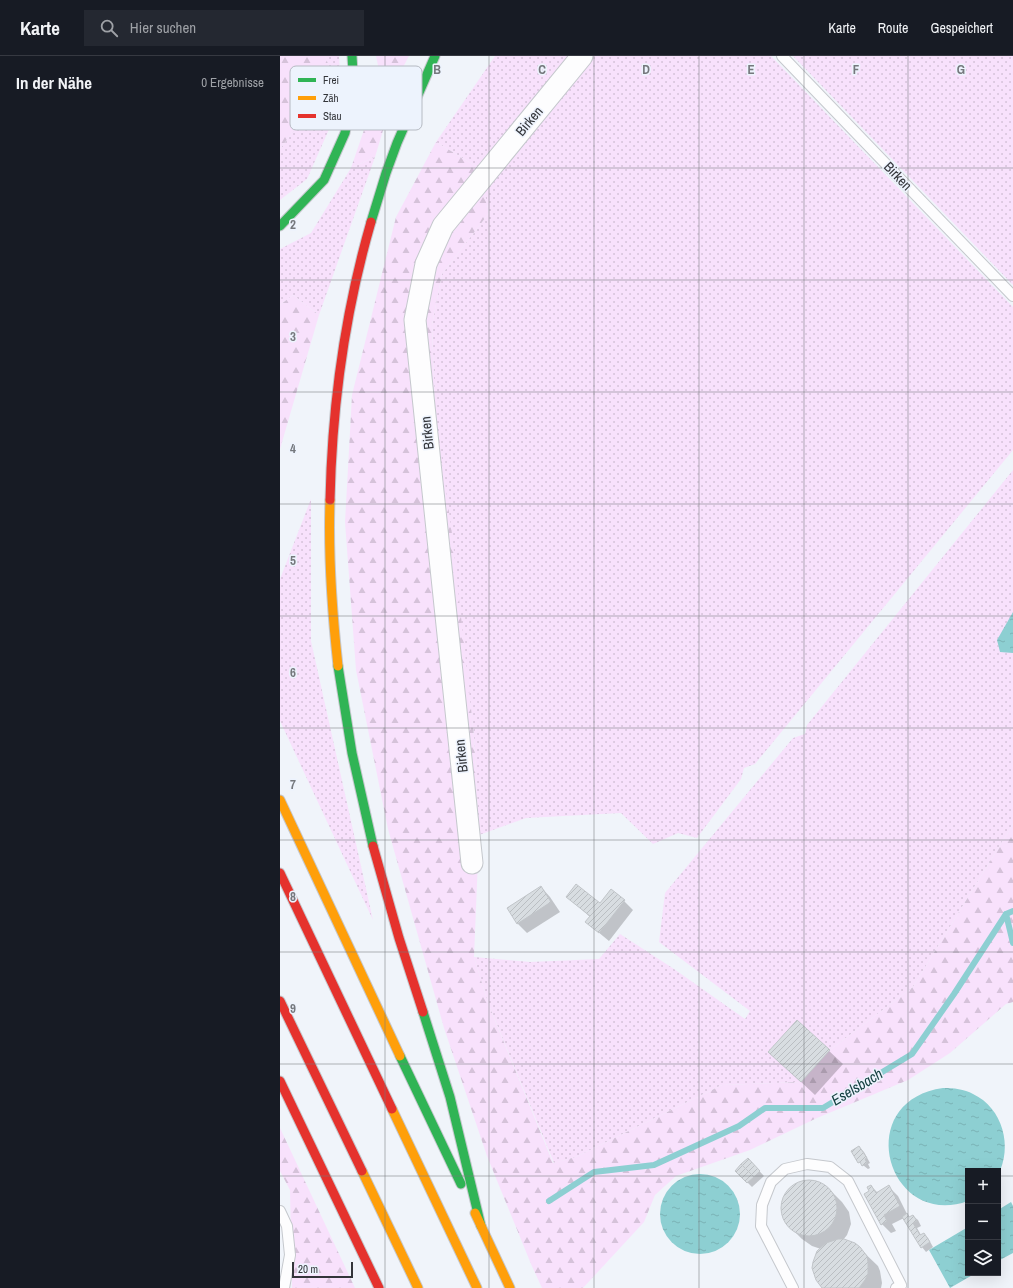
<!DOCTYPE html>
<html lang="de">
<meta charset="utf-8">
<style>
:root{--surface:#171b24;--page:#242831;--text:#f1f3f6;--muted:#9ea1a6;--line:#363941}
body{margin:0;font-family:"Archivo Narrow",sans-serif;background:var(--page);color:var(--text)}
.controls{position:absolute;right:12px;bottom:12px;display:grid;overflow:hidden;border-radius:0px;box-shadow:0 4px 16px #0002}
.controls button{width:36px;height:36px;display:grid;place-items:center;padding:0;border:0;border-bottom:1px solid var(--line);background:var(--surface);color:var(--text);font:20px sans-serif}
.scale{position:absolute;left:12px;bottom:10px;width:61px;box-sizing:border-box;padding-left:4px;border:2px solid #33353a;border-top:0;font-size:11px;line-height:14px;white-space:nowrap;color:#33353a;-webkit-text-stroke:3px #edf3fd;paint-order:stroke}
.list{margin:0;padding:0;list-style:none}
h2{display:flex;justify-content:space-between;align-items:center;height:52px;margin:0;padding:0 16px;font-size:17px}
h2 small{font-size:13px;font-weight:400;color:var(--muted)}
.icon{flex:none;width:22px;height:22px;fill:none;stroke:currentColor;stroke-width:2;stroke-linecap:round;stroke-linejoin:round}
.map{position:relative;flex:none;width:733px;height:1232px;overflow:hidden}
header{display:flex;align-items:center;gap:24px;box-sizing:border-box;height:56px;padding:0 20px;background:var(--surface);border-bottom:1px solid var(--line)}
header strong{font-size:19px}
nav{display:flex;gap:22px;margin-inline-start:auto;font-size:14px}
.search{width:280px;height:36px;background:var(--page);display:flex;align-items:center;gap:10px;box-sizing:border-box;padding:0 14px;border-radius:0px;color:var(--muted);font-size:15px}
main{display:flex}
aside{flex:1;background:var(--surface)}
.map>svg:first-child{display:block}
.grass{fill:url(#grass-dots)}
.forest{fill:url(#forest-firs)}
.water{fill:url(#water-ripples)}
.shadow{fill:#0003}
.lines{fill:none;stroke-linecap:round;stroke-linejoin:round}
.stream{stroke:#8dcfd2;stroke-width:6}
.building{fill:url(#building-hatch);stroke:#c1c5c9}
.lane-casing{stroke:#c5c8cd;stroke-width:12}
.street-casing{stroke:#c5c8cd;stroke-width:23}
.fast-casing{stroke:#c5c8cd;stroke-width:11}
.slow-casing{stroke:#c5c8cd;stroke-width:11}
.jam-casing{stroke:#c5c8cd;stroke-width:11}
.lane{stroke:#fdfdfe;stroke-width:10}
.street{stroke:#fdfdfe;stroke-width:21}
.fast{stroke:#30b455;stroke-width:9}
.slow{stroke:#ff9f0a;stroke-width:9}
.jam{stroke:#e5322d;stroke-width:9}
.grid{fill:none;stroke:#75787d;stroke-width:1;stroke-opacity:0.55}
.labels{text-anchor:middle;stroke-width:3;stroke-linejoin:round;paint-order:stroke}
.street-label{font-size:14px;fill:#33353a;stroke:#edf3fd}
.water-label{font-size:15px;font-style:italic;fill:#164142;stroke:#edf3fd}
.key{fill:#edf3fd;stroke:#b5bac2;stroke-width:1}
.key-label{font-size:11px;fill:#33353a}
.grid-label{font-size:13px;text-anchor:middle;font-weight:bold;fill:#75787d;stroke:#edf3fd;stroke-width:3;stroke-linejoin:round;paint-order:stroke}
</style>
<header>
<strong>Karte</strong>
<div class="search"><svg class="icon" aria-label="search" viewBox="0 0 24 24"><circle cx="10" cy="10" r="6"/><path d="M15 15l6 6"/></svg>Hier suchen</div>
<nav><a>Karte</a><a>Route</a><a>Gespeichert</a></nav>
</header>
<main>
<aside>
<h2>In der Nähe<small>0 Ergebnisse</small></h2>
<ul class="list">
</ul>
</aside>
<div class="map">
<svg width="733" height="1232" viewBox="0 0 733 1232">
<defs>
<pattern id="grass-dots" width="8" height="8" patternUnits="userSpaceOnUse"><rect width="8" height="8" fill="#f8e1fc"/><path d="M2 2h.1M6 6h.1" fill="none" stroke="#d5c2d9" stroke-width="1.8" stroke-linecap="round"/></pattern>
<pattern id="forest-firs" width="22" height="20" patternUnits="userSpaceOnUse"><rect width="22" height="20" fill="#f8e1fc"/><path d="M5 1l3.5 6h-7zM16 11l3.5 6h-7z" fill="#d5c2d9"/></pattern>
<pattern id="water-ripples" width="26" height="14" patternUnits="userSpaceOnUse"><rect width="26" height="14" fill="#8dcfd2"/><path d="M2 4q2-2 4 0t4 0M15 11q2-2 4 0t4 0" fill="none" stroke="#7ab2b5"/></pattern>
<pattern id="building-hatch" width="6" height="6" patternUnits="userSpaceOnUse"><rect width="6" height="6" fill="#d8dde1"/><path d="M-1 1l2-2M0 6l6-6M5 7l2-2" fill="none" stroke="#babec2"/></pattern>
</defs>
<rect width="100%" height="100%" fill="#f0f4fa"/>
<g class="grass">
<polygon points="45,0 59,0 62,44 27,123 0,144 0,93 18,69 62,44"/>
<polygon points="215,0 491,0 733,251 733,394 475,708 464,712 461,723 417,782 398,777 373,788 341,757 246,762 199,779 194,680 155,353 152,269 162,218 209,157 199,112 156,86"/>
<polygon points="513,0 733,0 733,229"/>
<polygon points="95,101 39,259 13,239 0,249 0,193 31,177 71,112"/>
<polygon points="733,414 733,768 633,931 550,994 517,964 488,996 521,1026 442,1029 296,1101 274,1107 208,947 194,901 250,906 319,903 340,878 394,913 465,963 470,955 379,886 385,837 513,682 525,678 527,669"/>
<polygon points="31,443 31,585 93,864 0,665 0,523"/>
</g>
<g class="forest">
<polygon points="0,0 45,0 62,44 18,69 0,93"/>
<polygon points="96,0 129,0 121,15 95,101 71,112 101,24"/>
<polygon points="156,86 199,112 209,157 162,218 152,269 155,353 172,478 194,680 199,779 194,901 208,947 273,1107 296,1101 442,1029 521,1026 550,994 633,931 733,768 733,946 726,948 670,997 628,1024 537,1062 470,1094 396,1120 375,1139 364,1166 303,1232 262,1232 251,1208 207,1100 164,972 108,773 76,614 65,466 72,339 116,161"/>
<polygon points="13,239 39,259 0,393 0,249"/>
<polygon points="0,1072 75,1232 12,1232 10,1134 0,1115"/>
</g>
<g class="water">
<polygon points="733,556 733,597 720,596 717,584"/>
<path d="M 663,1032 C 674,1032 684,1033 693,1038 C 723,1052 733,1091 718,1119 L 718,1115 L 688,1115 L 688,1145 C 607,1174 571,1045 663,1032 Z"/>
<circle cx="420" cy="1158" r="40"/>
<polygon points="731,1146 733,1150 733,1197 718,1205 718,1154"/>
<polygon points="688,1171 688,1217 696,1217 670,1232 649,1194"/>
</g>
<g class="shadow">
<polygon points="261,831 270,841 280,856 247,877 238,868 228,852"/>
<polygon points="288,841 320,848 344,845 353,854 329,885 306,866 310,861"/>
<polygon points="517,965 563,1008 535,1039 489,996"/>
<polygon points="579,1091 584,1096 590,1107 588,1108 590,1112 588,1113 579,1106 573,1095"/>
<polygon points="468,1103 484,1120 472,1131 456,1115"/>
<polygon points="532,1124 538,1126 548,1132 562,1146 569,1156 571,1168 567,1179 563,1184 575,1188 598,1210 600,1215 602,1227 601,1232 543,1232 541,1193 532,1190 522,1183 508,1169 505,1164 502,1153 504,1141 510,1132 520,1126"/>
<polygon points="591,1130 598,1137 609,1131 618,1140 628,1160 630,1162 633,1160 638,1164 641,1170 637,1172 641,1179 643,1178 648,1182 653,1191 646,1196 642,1191 624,1162 612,1168 616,1175 611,1177 602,1168 591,1135"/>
</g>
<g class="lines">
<g class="stream">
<polyline points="726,858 733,887"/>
<polyline points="269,1145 314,1116 374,1109 459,1070 485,1052 543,1052 632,998 674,938 726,858 733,855"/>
</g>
</g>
<g class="building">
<polygon points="296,828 320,847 331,833 345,844 319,877 305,866 310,860 286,841"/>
<polygon points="261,830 271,846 237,868 227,852"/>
<polygon points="517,964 550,994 521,1026 488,996"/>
<polygon points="579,1090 587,1102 585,1103 587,1107 582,1110 580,1106 578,1107 571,1095"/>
<polygon points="468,1102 480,1115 474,1121 461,1108"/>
<polygon points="461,1108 474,1121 467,1127 455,1115"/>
<circle cx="529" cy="1152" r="28"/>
<polygon points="591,1129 596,1137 609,1129 620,1150 604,1159 607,1165 601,1169 584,1138 589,1135 587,1131"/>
<polygon points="627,1157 629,1161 633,1159 637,1165 633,1167 640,1179 644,1177 650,1186 641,1192 622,1161"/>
<polygon points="558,1183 564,1183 575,1187 580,1191 587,1200 588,1206 588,1218 585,1224 579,1232 542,1232 536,1224 532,1212 533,1206 537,1195 546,1187"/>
</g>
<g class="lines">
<g class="lane-casing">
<g id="lane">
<polyline points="502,0 733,240"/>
<polyline points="0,1155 7,1170 10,1199 4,1232"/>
<polyline points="513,1232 481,1170 482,1149 491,1126 505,1113 527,1108 550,1111 568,1125 621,1229 616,1232"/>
</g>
</g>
<g class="street-casing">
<polyline id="street" points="192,807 135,264 146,208 163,170 302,0"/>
</g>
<g class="fast-casing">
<g id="fast">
<polyline points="91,166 106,117 117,87 155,0"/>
<polyline points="0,170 44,124 65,77 74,33 72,0"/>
<polyline points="58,610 72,697 93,790"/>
<polyline points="143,956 170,1041 201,1170"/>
<polyline points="120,1000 181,1128"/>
</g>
</g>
<g class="slow-casing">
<g id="slow">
<path d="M 50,444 C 48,500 52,555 58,610"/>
<polyline points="0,744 120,1000"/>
<polyline points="112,1053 197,1232"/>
<polyline points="82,1115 138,1232"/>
<polyline points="195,1157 230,1232"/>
</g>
</g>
<g class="jam-casing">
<g id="jam">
<path d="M 50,444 C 52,351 65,256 91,166"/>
<polyline points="93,790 119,882 143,956"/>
<polyline points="0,817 112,1053"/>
<polyline points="0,945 82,1115"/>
<polyline points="0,1025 99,1232"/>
</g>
</g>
<use href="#lane" class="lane"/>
<use href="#street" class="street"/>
<use href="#fast" class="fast"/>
<use href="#slow" class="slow"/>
<use href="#jam" class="jam"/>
</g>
<path class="grid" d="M 105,0 L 105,1232M 209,0 L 209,1232M 314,0 L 314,1232M 419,0 L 419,1232M 524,0 L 524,1232M 628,0 L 628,1232M 0,112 L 733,112M 0,224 L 733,224M 0,336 L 733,336M 0,448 L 733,448M 0,560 L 733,560M 0,672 L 733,672M 0,784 L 733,784M 0,896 L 733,896M 0,1008 L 733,1008M 0,1120 L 688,1120M 718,1120 L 733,1120"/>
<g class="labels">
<g class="street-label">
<text transform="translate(249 65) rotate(-50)" y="5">Birken</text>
<text transform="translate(618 120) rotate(46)" y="5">Birken</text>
<text transform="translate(147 377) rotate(-96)" y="5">Birken</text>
<text transform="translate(181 700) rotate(-96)" y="5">Birken</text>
</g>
<g class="water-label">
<text transform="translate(577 1031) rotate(-31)" y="5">Eselsbach</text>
</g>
</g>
<rect x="10" y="10" width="132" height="64" rx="6" class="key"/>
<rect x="18" y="22" width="18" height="4" fill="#30b455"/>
<rect x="18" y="40" width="18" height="4" fill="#ff9f0a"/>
<rect x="18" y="58" width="18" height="4" fill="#e5322d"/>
<g class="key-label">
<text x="43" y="28">Frei</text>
<text x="43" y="46">Zäh</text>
<text x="43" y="64">Stau</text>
</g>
<g class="grid-label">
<text x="157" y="18">B</text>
<text x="262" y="18">C</text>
<text x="366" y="18">D</text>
<text x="471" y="18">E</text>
<text x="576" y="18">F</text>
<text x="681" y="18">G</text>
<text x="13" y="173">2</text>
<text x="13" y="285">3</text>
<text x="13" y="397">4</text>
<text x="13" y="509">5</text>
<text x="13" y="621">6</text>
<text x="13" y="733">7</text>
<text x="13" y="845">8</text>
<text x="13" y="957">9</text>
</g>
</svg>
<div class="controls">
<button>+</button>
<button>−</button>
<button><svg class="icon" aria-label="layers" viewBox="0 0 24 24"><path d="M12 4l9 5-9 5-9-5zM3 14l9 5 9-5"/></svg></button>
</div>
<div class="scale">20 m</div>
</div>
</main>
